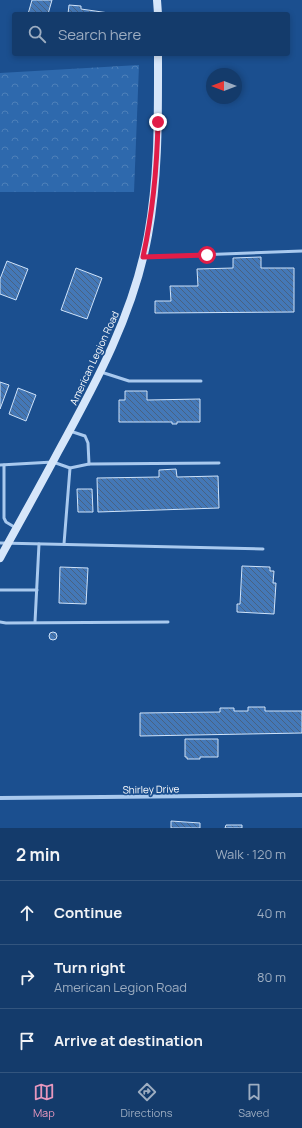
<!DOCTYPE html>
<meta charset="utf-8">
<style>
:root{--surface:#143b6b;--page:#214673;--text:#f1f3f6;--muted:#9dadc1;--line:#33557e;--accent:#e797bd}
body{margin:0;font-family:Manrope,sans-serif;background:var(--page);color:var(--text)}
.compass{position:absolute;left:206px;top:68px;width:36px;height:36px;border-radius:50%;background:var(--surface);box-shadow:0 2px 6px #0003;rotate:270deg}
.stop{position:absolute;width:12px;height:12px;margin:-9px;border:3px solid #e11d48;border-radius:50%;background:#fff}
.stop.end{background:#e11d48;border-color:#fff;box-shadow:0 1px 4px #0008}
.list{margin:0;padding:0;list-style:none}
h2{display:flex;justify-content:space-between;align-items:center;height:52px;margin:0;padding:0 16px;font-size:17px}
h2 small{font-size:13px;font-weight:400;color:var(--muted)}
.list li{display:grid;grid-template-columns:26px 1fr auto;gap:12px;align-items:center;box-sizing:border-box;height:64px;padding:0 16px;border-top:1px solid var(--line)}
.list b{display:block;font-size:15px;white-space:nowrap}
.list p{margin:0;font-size:13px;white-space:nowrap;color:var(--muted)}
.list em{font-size:13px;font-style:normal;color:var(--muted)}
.icon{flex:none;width:22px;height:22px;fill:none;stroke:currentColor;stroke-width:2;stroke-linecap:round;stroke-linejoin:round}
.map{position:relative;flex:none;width:302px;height:828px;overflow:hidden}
.search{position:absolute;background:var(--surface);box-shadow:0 2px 6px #0003;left:12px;right:12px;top:12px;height:44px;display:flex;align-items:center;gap:10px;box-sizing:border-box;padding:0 14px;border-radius:4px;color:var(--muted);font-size:15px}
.sheet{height:244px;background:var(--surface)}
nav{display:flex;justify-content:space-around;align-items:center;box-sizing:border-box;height:56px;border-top:1px solid var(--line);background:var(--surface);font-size:11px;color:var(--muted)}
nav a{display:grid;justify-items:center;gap:2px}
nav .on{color:var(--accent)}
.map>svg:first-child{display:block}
.forest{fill:url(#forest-crowns)}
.building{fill:url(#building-back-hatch);stroke:#cfe3fa}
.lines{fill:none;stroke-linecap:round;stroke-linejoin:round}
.lane{stroke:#a9c9ee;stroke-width:3}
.street{stroke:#a9c9ee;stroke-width:4}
.secondary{stroke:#d6e6fa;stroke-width:8}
.route{stroke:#e11d48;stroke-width:5}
.labels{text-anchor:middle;stroke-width:3.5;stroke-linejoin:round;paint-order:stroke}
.street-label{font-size:10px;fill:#fff;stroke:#1b4f8f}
</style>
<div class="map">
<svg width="302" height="828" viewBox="0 0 302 828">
<defs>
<pattern id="forest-crowns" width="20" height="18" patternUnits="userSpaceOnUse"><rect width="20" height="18" fill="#2e69ad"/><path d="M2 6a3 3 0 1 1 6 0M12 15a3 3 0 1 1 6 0" fill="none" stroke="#4d80b9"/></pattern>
<pattern id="building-back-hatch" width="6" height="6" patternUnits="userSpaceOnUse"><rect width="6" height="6" fill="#4478b7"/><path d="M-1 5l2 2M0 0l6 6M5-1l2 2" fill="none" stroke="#486282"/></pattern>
</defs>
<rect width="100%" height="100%" fill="#1b4f8f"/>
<polygon class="forest" points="139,65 134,192 0,192 0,73"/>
<g class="building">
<polygon points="32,0 52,0 48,14 28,14"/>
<polygon points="69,5 81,6 81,9 109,13 108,14 68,14"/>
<polygon points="261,257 261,268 294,268 294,312 155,313 155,301 171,301 170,286 198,286 197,269 233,268 233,258"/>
<polygon points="7,261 28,269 16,300 0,294 0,279"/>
<polygon points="76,268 102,278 87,319 61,310"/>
<polygon points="0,382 9,385 0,409"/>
<polygon points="18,388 36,395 26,421 9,414"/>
<polygon points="125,391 147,391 147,400 200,399 200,422 177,422 177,424 172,424 172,422 119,422 119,400 125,400"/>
<polygon points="176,469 177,477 218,476 219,508 98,512 97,478 159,477 159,470"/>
<polygon points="77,489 92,489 93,512 78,512"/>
<polygon points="242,566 270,567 270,571 274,571 273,583 276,583 274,614 237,612 237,604 240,604"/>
<polygon points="60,567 88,568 86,604 59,603"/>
<circle cx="53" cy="636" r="4"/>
<polygon points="248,707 265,707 265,711 302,711 302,733 140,736 140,713 220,712 220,708 234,708 234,711 248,711"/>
<polygon points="185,739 218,739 218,757 200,757 200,759 187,759 187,757 185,757"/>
<polygon points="171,821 200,823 200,828 171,828"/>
<polygon points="226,825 242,825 242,828 225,828"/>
</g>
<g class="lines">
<g class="lane">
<polyline points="145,257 302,251"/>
<polyline points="101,372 129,381 201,381"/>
<polyline points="70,431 85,436 88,443 89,464"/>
<polyline points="0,465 53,462 70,468 89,464 219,463"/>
<polyline points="4,465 4,518 6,522 16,528"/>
<polyline points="0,543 263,549"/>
<polyline points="64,544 70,468"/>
<polyline points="0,590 37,590"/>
<polyline points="0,622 6,623 168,622"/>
<polyline points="35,622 39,544"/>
</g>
<polyline class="street" points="0,798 302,795"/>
<g class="secondary">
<polyline points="157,0 158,14"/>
<path d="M 0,558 C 19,523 39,488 58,452 C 96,383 134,313 148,235 C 159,175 158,115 158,54"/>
</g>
</g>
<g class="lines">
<path class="route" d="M 158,122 C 157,168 153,212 143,257 L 207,255"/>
</g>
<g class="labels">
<g class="street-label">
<text transform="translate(94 358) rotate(-65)" y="4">American Legion Road</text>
<text transform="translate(151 789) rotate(-1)" y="4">Shirley Drive</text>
</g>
</g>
</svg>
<svg class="compass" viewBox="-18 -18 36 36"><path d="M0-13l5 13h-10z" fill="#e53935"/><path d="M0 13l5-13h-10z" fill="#9dadc1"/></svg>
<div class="stop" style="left:207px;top:255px"></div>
<div class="stop end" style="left:158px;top:122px"></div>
<div class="search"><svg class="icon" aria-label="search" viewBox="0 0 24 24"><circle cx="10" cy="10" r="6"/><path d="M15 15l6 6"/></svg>Search here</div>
</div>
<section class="sheet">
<h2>2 min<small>Walk · 120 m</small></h2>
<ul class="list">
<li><svg class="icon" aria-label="ahead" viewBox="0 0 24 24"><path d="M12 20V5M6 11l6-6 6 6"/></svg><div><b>Continue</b></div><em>40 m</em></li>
<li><svg class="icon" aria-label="right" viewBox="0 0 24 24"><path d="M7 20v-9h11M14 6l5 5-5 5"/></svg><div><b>Turn right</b><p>American Legion Road</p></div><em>80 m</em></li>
<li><svg class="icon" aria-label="arrive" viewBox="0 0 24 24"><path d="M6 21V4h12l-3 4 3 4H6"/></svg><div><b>Arrive at destination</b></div></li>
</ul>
</section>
<nav>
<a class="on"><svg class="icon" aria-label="map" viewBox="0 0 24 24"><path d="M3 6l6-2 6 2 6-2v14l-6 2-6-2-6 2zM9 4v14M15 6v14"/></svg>Map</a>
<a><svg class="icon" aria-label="directions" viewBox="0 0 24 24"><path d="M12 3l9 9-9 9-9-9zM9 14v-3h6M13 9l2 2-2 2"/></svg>Directions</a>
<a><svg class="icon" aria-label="saved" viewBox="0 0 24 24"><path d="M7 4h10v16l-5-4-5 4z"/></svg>Saved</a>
</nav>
